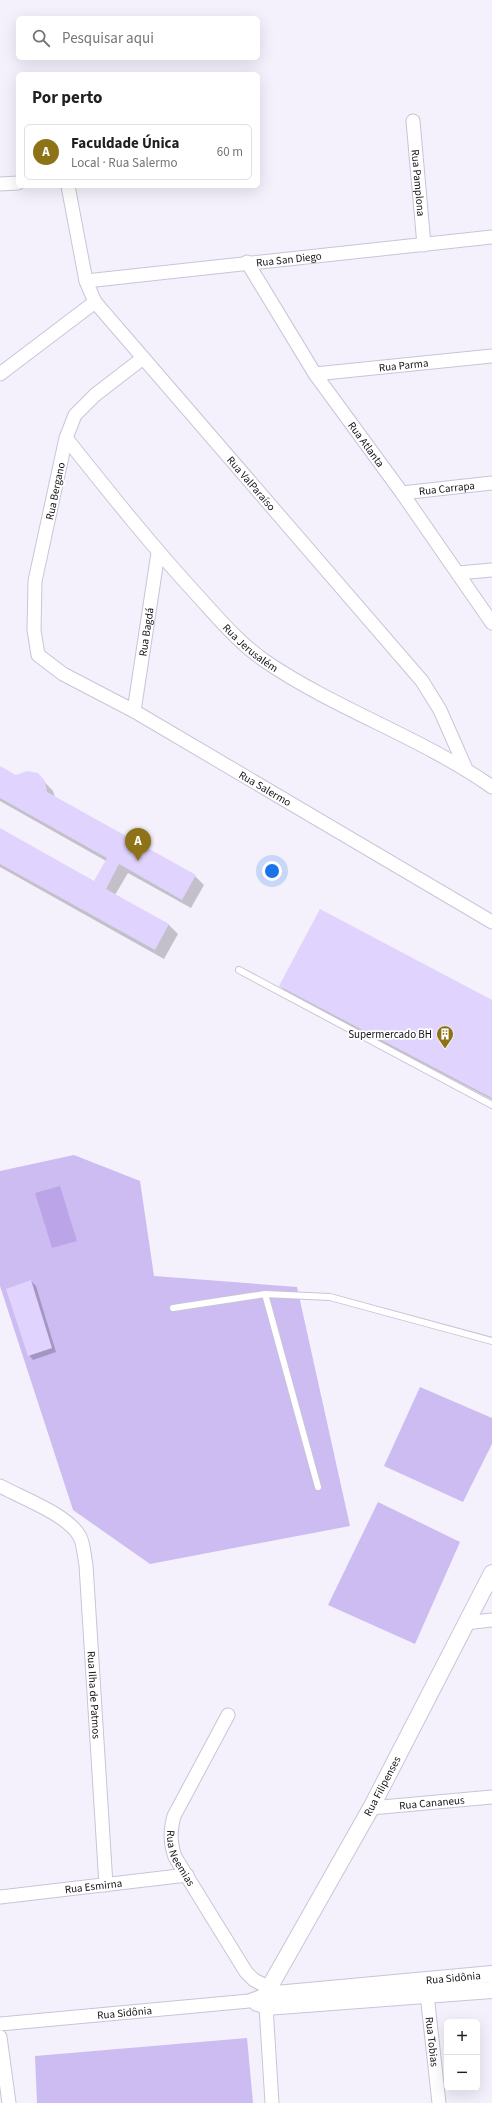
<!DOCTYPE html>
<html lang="pt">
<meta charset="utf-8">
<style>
:root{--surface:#fff;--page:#f6f6f6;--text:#202124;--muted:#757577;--line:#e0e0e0;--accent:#8e7217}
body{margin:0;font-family:"Source Sans 3",sans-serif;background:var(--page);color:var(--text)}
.controls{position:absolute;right:12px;bottom:12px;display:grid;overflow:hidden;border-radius:6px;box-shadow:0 4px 16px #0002}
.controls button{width:36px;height:36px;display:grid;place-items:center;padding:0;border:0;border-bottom:1px solid var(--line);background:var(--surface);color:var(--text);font:20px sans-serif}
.you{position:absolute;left:272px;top:871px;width:14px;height:14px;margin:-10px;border:3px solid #fff;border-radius:50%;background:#1a73e8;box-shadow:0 0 0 6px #1a73e833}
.badge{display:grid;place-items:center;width:26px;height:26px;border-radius:50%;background:var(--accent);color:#fff;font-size:13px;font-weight:700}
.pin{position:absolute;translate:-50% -33px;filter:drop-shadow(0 1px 2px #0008)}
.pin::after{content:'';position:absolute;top:21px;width:14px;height:12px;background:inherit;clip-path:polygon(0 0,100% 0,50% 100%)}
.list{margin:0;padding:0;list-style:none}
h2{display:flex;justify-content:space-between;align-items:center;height:52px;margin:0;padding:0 16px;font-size:17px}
h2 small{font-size:13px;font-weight:400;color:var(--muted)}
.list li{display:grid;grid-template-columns:26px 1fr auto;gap:12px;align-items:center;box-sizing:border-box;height:56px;margin:0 8px 8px;padding:0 8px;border:1px solid var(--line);border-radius:6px}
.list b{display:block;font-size:15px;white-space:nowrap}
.list p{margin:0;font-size:13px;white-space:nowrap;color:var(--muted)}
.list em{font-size:13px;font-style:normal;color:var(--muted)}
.icon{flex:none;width:22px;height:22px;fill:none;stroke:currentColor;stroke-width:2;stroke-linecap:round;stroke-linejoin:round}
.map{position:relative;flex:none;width:492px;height:2103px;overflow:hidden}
.search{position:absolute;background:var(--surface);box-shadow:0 4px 16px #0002;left:16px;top:16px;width:244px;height:44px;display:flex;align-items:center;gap:10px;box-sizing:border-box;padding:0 14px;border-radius:6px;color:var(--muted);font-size:15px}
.panel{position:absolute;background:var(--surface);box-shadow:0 4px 16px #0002;left:16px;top:72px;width:244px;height:116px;border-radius:6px}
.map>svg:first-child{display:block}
.green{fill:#cdbcf1}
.water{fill:#bca4e8}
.shadow{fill:#0003}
.building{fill:#e0d3fd}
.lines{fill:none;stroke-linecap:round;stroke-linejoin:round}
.service-casing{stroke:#cac4d7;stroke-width:8}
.minor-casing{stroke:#cac4d7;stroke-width:15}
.tertiary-casing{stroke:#cac4d7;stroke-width:18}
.service{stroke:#fff;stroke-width:6}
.minor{stroke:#fff;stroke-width:13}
.tertiary{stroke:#fff;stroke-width:16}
.labels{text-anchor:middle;stroke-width:3.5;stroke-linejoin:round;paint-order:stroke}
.street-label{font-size:11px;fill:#131117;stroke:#fff}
.poi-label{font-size:11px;fill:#131117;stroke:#fff;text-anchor:end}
</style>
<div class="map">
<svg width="492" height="2103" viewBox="0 0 492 2103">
<rect width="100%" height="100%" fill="#f4f1fc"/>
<g class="green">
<polygon points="74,1155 140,1181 154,1276 297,1287 350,1526 150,1564 73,1510 0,1286 0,1171"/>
<polygon points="420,1387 492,1418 492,1444 463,1502 384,1466"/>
<polygon points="378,1502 460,1542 415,1644 328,1605"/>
<polygon points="247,2038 253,2103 37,2103 35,2056"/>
</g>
<polygon class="water" points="60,1186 77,1241 52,1248 35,1193"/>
<g class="shadow">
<polygon points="0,767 16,776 37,774 53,791 55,797 195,876 204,885 191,908 128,873 115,895 169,925 178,934 164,959 0,867 0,830 94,882 106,861 0,801"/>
<polygon points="280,986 492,1001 492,1100 287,993"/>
<polygon points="31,1281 36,1286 56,1352 33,1360 29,1355"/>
</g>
<g class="building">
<polygon points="0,766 16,775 27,771 38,773 45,781 47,792 196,875 182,900 119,864 106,889 169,924 155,950 0,864 0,828 94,881 107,858 0,798"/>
<polygon points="320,909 492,1000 492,1098 279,986"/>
<polygon points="31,1280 52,1348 28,1356 6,1289"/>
</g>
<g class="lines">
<g class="service-casing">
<g id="service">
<polyline points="239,970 492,1105"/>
<polyline points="265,1294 318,1487"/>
<polyline points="173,1308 265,1294 330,1297 492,1341"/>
</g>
</g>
<g class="minor-casing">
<g id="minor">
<path id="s1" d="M 413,121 L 424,245"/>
<polyline points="0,184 18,183"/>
<path id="s2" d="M 68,186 L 86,281 L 95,302 L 422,681 L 440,710 L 466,769"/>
<path id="s3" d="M 247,262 L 315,374 L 402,493 L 492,623"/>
<path id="s4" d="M 86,281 L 492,237"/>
<path id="s5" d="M 143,358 L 95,395 L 75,415 L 66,438 L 35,581 L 34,630 L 38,655 L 63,674 L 134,711 L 492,922"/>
<polyline points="0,374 95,302"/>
<path id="s6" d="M 315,374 L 492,356"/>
<path id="s7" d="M 66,438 C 109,492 151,545 198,596 C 219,619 239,643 265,661 C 337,710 421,737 492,787"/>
<path id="s8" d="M 402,493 L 492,483"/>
<polyline points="458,573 492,570"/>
<path id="s9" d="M 134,711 L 158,553"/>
<path id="s10" d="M 0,1486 C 22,1498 69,1515 80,1537 C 84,1545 84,1556 86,1565 L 106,1885"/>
<polyline points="465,1623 492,1620"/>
<path id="s11" d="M 228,1715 L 174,1816 C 170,1831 170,1842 175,1857 L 246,1972 L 254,1980 L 268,1987"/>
<path id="s12" d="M 371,1808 L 492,1797"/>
<path id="s13" d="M 0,1897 L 187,1875"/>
<path id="s14" d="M 426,1985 L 439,2103"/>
<polyline points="256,2004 266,2007 272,2103"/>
<path id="s15" d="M 0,2024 L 249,2001 L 265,1995"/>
<polyline points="0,2037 9,2103"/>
</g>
</g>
<g class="tertiary-casing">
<g id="tertiary">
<polyline points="492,1573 371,1808 265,1995 266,2007 492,1990"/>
<path id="s16" d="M 265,1995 L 492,1974"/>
</g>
</g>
<use href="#service" class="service"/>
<use href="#minor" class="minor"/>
<use href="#tertiary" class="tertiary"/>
</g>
<defs>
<g id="building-pin" transform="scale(0.9)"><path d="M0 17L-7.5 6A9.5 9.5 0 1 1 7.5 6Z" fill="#8e7217" stroke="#fff"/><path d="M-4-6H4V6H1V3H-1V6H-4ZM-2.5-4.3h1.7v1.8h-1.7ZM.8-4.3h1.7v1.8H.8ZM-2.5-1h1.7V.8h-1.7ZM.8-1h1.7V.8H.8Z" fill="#fff"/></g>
</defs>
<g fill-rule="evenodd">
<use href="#building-pin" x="445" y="1034"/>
</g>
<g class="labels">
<g class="street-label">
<text dy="4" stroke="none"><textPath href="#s1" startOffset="62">Rua Pamplona</textPath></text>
<text dy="4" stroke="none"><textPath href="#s4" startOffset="204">Rua San Diego</textPath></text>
<text dy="4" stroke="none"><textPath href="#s6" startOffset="89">Rua Parma</textPath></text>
<text dy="4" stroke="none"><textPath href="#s3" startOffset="218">Rua Atlanta</textPath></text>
<text dy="4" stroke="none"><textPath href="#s2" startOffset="359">Rua ValParaíso</textPath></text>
<text dy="4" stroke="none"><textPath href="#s8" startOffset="45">Rua Carrapa</textPath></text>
<text transform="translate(55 491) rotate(-78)" y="4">Rua Bergano</text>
<text dy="4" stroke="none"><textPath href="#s9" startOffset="80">Rua Bagdá</textPath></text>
<text dy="4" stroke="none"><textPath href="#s7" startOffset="280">Rua Jerusalém</textPath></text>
<text dy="4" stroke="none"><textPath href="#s5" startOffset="598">Rua Salermo</textPath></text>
<text dy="4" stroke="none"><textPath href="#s10" startOffset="255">Rua Ilha de Patmos</textPath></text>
<text transform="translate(382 1786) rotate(-62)" y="4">Rua Filipenses</text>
<text dy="4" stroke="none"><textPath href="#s12" startOffset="61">Rua Cananeus</textPath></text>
<text dy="4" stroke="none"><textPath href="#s11" startOffset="159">Rua Neemias</textPath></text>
<text dy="4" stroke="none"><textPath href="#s13" startOffset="94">Rua Esmirna</textPath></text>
<text dy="4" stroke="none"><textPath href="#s16" startOffset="189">Rua Sidônia</textPath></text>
<text dy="4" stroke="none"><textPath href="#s15" startOffset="125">Rua Sidônia</textPath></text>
<text dy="4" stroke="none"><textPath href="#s14" startOffset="57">Rua Tobias</textPath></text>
</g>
<g class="poi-label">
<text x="432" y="1038">Supermercado BH</text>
</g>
</g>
</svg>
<div class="controls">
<button>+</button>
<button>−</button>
</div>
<div class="you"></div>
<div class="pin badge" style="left:138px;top:861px">A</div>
<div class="search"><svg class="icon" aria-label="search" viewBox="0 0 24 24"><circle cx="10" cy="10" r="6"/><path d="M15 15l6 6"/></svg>Pesquisar aqui</div>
<section class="panel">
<h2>Por perto<small></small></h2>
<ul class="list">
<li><span class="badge">A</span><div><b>Faculdade Única</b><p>Local · Rua Salermo</p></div><em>60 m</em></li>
</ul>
</section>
</div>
